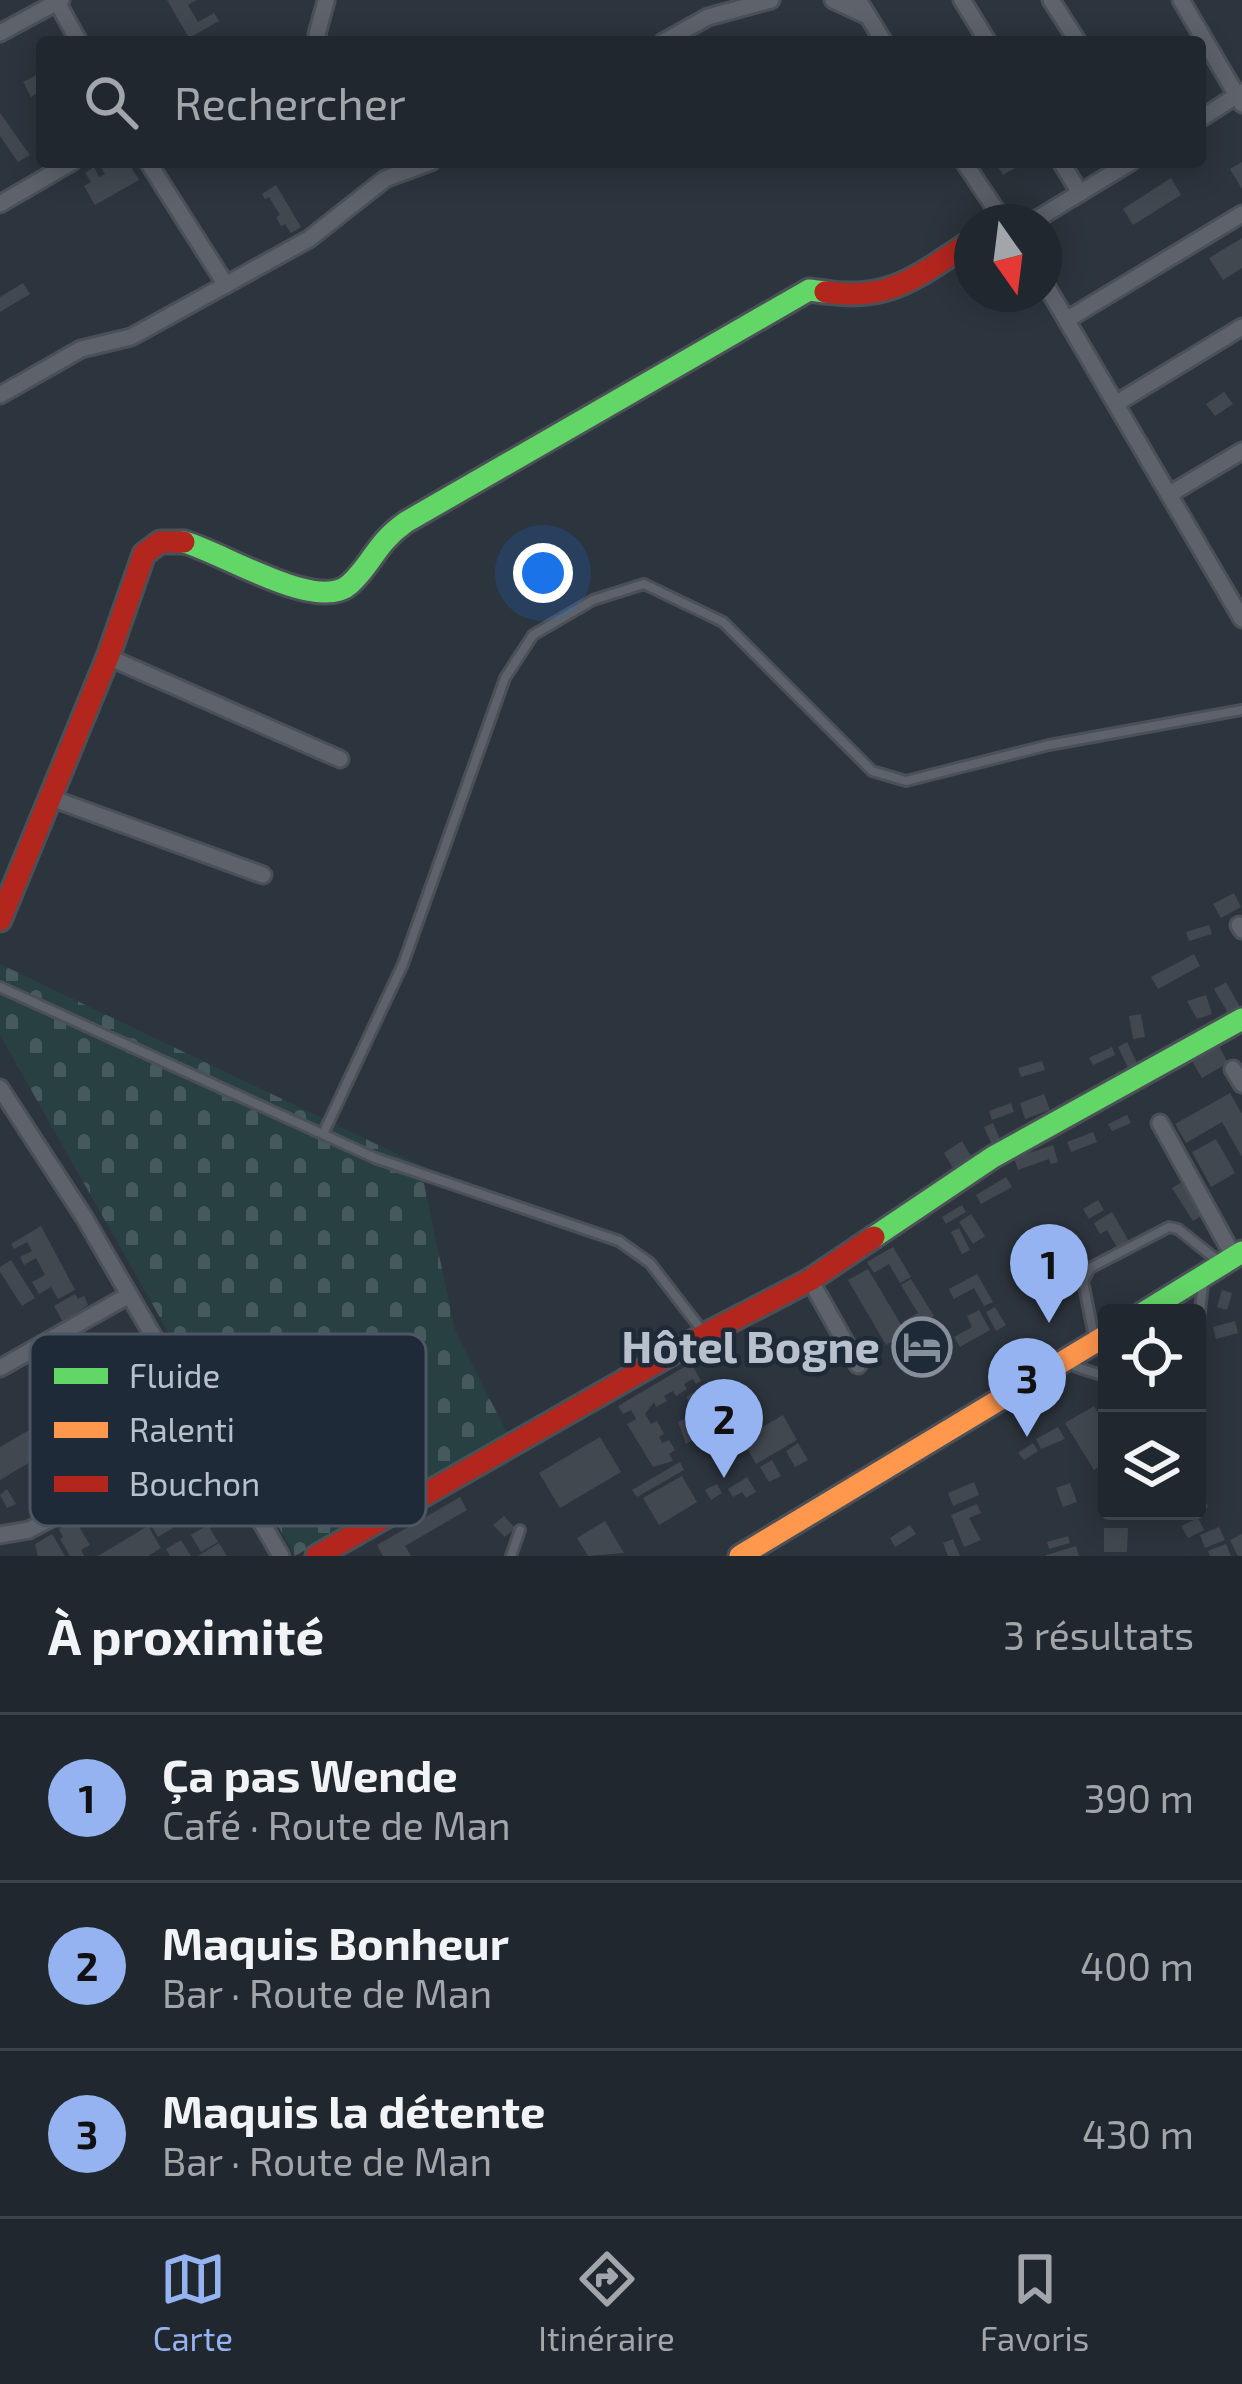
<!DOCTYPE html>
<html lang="fr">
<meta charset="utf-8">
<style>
:root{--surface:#21272e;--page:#292f36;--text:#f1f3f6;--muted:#a2a5aa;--line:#3e444a;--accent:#95b2f1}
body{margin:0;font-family:"Exo 2",sans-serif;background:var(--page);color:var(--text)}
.controls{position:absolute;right:36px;bottom:36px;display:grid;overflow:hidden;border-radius:12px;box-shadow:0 6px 30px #0003}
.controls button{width:108px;height:108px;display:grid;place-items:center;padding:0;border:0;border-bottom:3px solid var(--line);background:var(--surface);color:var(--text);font:60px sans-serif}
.compass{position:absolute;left:954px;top:204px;width:108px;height:108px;border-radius:50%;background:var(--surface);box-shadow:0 6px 30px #0003;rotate:166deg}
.you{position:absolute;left:543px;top:573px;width:42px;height:42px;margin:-30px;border:9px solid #fff;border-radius:50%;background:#1a73e8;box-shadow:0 0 0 18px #1a73e833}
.badge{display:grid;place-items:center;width:78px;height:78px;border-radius:50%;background:var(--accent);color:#111;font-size:39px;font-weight:700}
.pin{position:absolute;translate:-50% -99px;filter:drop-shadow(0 3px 6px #0008)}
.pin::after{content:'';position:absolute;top:63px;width:42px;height:36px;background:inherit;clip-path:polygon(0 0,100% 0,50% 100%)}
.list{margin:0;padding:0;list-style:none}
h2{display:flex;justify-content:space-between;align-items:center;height:156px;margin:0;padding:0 48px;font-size:51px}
h2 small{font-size:39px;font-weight:400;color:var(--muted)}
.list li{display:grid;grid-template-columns:78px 1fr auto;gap:36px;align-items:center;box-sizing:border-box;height:168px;padding:0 48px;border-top:3px solid var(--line)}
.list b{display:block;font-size:45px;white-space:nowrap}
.list p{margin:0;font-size:39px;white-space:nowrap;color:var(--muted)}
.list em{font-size:39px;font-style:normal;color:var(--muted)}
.icon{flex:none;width:66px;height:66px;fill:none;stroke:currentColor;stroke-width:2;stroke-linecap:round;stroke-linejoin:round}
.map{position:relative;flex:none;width:1242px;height:1556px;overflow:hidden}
.search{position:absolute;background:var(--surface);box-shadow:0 6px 30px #0003;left:36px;right:36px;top:36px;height:132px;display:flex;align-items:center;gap:30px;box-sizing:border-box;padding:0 42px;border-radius:12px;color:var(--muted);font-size:45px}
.sheet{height:660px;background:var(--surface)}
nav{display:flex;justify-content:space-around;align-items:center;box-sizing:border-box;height:168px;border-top:3px solid var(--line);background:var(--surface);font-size:33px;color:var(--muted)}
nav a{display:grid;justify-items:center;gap:6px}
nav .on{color:var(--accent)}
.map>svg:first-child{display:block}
.cemetery{fill:url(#cemetery-stones)}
.building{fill:#424850}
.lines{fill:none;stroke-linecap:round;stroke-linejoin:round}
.lane-casing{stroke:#4b5057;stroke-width:14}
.street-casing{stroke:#4b5057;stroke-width:21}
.fast-casing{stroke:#4b5057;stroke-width:27}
.slow-casing{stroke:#4b5057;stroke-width:27}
.jam-casing{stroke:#4b5057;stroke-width:27}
.lane{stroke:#5e626a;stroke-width:8}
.street{stroke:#5e626a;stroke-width:15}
.fast{stroke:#63d668;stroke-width:21}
.slow{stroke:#ff974d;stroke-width:21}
.jam{stroke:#b3261e;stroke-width:21}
.labels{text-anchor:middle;stroke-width:9;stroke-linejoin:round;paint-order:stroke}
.poi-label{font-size:45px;font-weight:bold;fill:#b8c0cc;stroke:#1f2a38;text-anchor:end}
.key{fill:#1f2a38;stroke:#4d5764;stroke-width:3}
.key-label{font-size:33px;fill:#b8c0cc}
</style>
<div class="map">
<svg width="1242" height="1556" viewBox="0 0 1242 1556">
<defs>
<pattern id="cemetery-stones" width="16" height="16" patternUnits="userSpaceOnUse" patternTransform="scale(3)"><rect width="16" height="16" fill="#294043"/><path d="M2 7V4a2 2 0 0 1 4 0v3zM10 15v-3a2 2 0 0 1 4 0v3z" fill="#465a5d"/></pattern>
</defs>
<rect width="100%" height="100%" fill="#2c343d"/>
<polygon class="cemetery" points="0,964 420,1165 455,1330 508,1435 295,1556 0,1035"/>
<g class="building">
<polygon points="167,0 197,0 188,5 198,22 214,13 219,21 189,38"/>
<polygon points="42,72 42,91 31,97 23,82"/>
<polygon points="0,113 30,155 18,162 0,136"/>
<polygon points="102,162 121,165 128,162 139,180 95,205 84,186 91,182 85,173 94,167 99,177 105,174 99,164"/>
<polygon points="995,162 1025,162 1003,175"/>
<polygon points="1242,162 1242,189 1230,169"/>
<polygon points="1171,178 1181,195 1133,225 1123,209"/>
<polygon points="276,185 301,227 291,233 285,224 281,226 276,217 280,215 269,197 265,199 262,194"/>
<polygon points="1242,238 1242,268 1223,280 1209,258"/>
<polygon points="23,283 30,294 0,312 0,297"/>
<polygon points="1224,392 1233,404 1215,416 1206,404"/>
<polygon points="1234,893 1241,907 1221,918 1213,904"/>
<polygon points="1209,925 1212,934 1189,941 1186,932"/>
<polygon points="1194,954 1200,966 1158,989 1151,977"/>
<polygon points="1226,982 1240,1007 1228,1013 1214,989"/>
<polygon points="1206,995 1212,1014 1197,1019 1187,1001"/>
<polygon points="1141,1014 1145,1037 1133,1039 1129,1016"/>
<polygon points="1127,1042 1138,1065 1129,1070 1118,1047"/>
<polygon points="1219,1046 1228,1063 1202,1078 1192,1061"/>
<polygon points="1112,1047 1115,1055 1093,1065 1089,1058"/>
<polygon points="1042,1061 1045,1070 1021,1077 1018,1068"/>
<polygon points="1230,1093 1242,1114 1242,1157 1222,1122 1186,1143 1175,1124"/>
<polygon points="1044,1094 1050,1110 1025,1119 1020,1103"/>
<polygon points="1011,1103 1014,1112 992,1120 989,1111"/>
<polygon points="1127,1115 1131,1123 1112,1131 1108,1124"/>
<polygon points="993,1123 1000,1139 991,1143 984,1127"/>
<polygon points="1093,1132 1097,1142 1071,1152 1067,1142"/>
<polygon points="1216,1139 1235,1173 1211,1187 1192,1152"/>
<polygon points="962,1141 971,1156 953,1168 944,1153"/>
<polygon points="1053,1145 1058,1162 1051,1164 1049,1159 1018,1170 1014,1158"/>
<polygon points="1006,1177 1012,1187 981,1204 976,1195"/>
<polygon points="1182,1182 1203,1215 1193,1221 1172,1188"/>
<polygon points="1098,1200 1104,1210 1089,1219 1083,1209"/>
<polygon points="962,1205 966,1212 946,1224 942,1217"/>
<polygon points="1112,1212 1131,1245 1119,1251 1107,1230 1100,1234 1094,1223"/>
<polygon points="971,1214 985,1236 973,1244 959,1222"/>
<polygon points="41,1226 75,1290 58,1299 51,1287 39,1294 32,1282 45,1275 36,1258 24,1265 20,1257 32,1251 27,1242 14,1249 11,1244"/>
<polygon points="959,1228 970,1250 962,1254 951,1232"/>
<polygon points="893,1247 911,1277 900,1283 889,1264 874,1273 867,1262"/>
<polygon points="11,1260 35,1298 22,1306 0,1272 0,1267"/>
<polygon points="868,1269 906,1333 886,1345 848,1280"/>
<polygon points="977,1274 993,1302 984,1306 974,1288 954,1299 949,1289"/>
<polygon points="911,1279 934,1316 931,1318 941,1329 926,1337 919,1326 908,1332 902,1322 918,1313 901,1285"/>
<polygon points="1222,1290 1232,1293 1227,1310 1217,1307"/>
<polygon points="75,1294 78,1299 84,1296 88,1305 63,1322 54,1306"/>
<polygon points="995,1307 1006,1325 996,1331 986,1312"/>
<polygon points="979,1310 990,1330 960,1347 954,1337 972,1327 967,1316"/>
<polygon points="1235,1321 1238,1333 1216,1339 1213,1327"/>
<polygon points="691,1363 701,1381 696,1384 693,1379 684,1384 687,1389 676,1396 673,1391 664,1396 667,1401 656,1407 654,1402 645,1414 651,1424 657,1421 664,1434 659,1437 662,1443 669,1440 675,1450 669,1454 673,1461 653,1467 627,1424 636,1419 631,1410 623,1414 618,1406"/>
<polygon points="704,1386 711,1398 693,1408 686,1397"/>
<polygon points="74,1404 97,1432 78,1444 73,1436 64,1442 69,1450 58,1456 53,1448 49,1451 53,1457 46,1461 50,1468 40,1474 34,1463 44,1454 0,1480 0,1447"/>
<polygon points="708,1405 726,1428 708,1439 704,1433 686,1444 678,1422"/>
<polygon points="1094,1406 1107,1428 1107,1461 1094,1470 1065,1423"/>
<polygon points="783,1415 797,1440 756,1464 742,1439"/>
<polygon points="1058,1427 1065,1439 1041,1449 1036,1439"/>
<polygon points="600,1437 621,1472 560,1508 539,1473"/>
<polygon points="730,1440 736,1451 718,1461 712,1451"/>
<polygon points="798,1443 808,1460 795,1467 786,1451"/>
<polygon points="1033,1443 1038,1451 1024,1460 1018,1453"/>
<polygon points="772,1460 781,1476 769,1482 760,1467"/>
<polygon points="680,1462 684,1470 637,1497 632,1490"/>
<polygon points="682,1476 697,1502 659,1525 643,1498"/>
<polygon points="747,1477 756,1492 746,1498 742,1492 733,1497 728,1489"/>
<polygon points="974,1482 979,1495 953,1506 948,1493"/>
<polygon points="1070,1483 1077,1502 1063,1507 1056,1488"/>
<polygon points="717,1484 722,1493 711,1500 705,1490"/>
<polygon points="7,1489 16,1504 7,1508 0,1495"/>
<polygon points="460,1497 467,1510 405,1546 411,1556 383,1556 377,1545"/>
<polygon points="1204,1497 1208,1507 1187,1517 1185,1511 1197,1511 1197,1500"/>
<polygon points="977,1504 981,1513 969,1518 981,1540 964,1547 951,1515"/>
<polygon points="159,1505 173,1528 158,1537 144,1514"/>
<polygon points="504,1516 515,1528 505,1537 493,1525"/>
<polygon points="1198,1518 1204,1530 1188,1538 1181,1526"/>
<polygon points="75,1520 90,1545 81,1550 84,1556 70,1556 60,1539 63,1537 59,1529"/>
<polygon points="605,1521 624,1553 588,1556 577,1538"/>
<polygon points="208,1525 218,1542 201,1552 191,1535"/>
<polygon points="910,1525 916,1534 895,1547 890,1538"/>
<polygon points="148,1526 161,1548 148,1556 98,1556"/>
<polygon points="1219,1527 1225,1540 1205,1548 1200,1535"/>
<polygon points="1104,1528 1128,1528 1127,1552 1104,1552"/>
<polygon points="52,1534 65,1556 38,1556 35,1544"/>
<polygon points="1242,1534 1242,1556 1238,1556 1230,1540"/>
<polygon points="1068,1536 1070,1543 1049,1549 1047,1542"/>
<polygon points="953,1539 960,1556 948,1556 943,1543"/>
<polygon points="181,1540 191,1556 170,1556 166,1549"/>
<polygon points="219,1543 227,1556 198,1556"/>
<polygon points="1226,1544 1231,1556 1210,1556 1208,1551"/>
<polygon points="1076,1546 1079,1556 1046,1556 1046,1555"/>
</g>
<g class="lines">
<g class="lane-casing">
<g id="lane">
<polyline points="0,987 375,1158 619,1241 650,1263 704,1333"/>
<polyline points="323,1134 403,964 505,678 533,635 593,600 644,584 723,622 872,771 906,781 1049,745 1242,710"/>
<polyline points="1094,1337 1083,1281 1090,1268 1169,1227 1178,1229 1217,1260"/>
<polyline points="1197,1337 1203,1284"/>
<polyline points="1074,1366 1107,1377"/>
<polyline points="511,1556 520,1530"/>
</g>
</g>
<g class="street-casing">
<g id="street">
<polyline points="833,0 865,15"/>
<polyline points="858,0 884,42"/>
<polyline points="962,0 988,42"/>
<polyline points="1051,0 1078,42"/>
<polyline points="1181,0 1242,104"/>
<polyline points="57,2 79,42"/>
<polyline points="0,33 61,0"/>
<polyline points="319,42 317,34 326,1"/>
<polyline points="663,42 708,17 771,0"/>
<polyline points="1200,119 1242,92"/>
<polyline points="148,162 226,285"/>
<polyline points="964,162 1004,222"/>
<polyline points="1061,162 1080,193"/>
<polyline points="0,204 72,162"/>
<polyline points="1032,222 1131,162"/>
<polyline points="1044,282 1242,619"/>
<polyline points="1068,319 1242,214"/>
<polyline points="0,395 81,349 131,337 309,239 385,179 431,162"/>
<polyline points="1117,403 1242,327"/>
<polyline points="1170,494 1242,451"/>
<polyline points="108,657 340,759"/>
<polyline points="51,798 263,875"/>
<polyline points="1239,925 1242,930"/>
<polyline points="1233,1069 1242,1084"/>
<polyline points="0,1088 84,1217 281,1556"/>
<polyline points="1160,1123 1234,1257"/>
<polyline points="810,1280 858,1365"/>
<polyline points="0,1368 129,1295"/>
<polyline points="0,1535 29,1530 208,1434"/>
</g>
</g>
<g class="fast-casing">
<g id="fast">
<path d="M 184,542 C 222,552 318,614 350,584 C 373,563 375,544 406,522 L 809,290 L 825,292"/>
<polyline points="874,1237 993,1157 1242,1019"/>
<polyline points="1143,1313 1242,1252"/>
</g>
</g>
<g class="slow-casing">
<polyline id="slow" points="740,1556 1107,1335"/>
</g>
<g class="jam-casing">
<g id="jam">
<path d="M 825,292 C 891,302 919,275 972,241"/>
<polyline points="0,920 108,657 144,554 160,542 184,542"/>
<polyline points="317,1556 706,1334 810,1280 874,1237"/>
</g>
</g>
<use href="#lane" class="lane"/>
<use href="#street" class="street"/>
<use href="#fast" class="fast"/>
<use href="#slow" class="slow"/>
<use href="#jam" class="jam"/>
</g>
<defs>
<g id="hotel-ring" transform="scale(3)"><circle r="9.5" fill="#1f2a38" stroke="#878f9a" stroke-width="1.5"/><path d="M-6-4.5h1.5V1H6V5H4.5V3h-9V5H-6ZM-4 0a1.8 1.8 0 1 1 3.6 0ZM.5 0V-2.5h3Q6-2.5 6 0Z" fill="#878f9a"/></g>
</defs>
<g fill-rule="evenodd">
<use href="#hotel-ring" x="922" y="1347"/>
</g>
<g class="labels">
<g class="poi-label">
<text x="880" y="1363">Hôtel Bogne</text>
</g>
</g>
<rect x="30" y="1334" width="396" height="192" rx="18" class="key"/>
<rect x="54" y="1368" width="54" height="16" fill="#63d668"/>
<rect x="54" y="1422" width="54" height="16" fill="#ff974d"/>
<rect x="54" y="1476" width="54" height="16" fill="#b3261e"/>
<g class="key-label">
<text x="129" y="1388">Fluide</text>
<text x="129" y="1442">Ralenti</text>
<text x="129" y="1496">Bouchon</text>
</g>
</svg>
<div class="controls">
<button><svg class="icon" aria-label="locate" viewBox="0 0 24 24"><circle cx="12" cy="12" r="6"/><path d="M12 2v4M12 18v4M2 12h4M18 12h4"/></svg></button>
<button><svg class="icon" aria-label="layers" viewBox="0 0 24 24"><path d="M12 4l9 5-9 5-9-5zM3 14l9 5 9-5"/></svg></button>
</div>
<svg class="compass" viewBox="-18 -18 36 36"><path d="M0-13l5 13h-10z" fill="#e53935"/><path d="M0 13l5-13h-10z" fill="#a2a5aa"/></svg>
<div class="you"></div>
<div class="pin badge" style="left:1049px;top:1323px">1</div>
<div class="pin badge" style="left:724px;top:1478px">2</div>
<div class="pin badge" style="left:1027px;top:1437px">3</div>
<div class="search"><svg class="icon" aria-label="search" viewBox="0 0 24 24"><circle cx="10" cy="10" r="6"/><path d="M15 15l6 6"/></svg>Rechercher</div>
</div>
<section class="sheet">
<h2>À proximité<small>3 résultats</small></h2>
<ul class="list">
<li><span class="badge">1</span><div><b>Ça pas Wende</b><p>Café · Route de Man</p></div><em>390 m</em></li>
<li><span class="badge">2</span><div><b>Maquis Bonheur</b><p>Bar · Route de Man</p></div><em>400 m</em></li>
<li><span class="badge">3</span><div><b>Maquis la détente</b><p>Bar · Route de Man</p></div><em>430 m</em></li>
</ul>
</section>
<nav>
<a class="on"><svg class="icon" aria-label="map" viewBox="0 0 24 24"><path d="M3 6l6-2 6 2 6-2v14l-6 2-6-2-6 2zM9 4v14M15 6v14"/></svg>Carte</a>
<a><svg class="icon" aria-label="directions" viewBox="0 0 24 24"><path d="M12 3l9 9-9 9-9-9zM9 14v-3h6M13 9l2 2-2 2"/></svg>Itinéraire</a>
<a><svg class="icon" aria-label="saved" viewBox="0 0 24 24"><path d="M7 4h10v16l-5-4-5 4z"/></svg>Favoris</a>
</nav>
